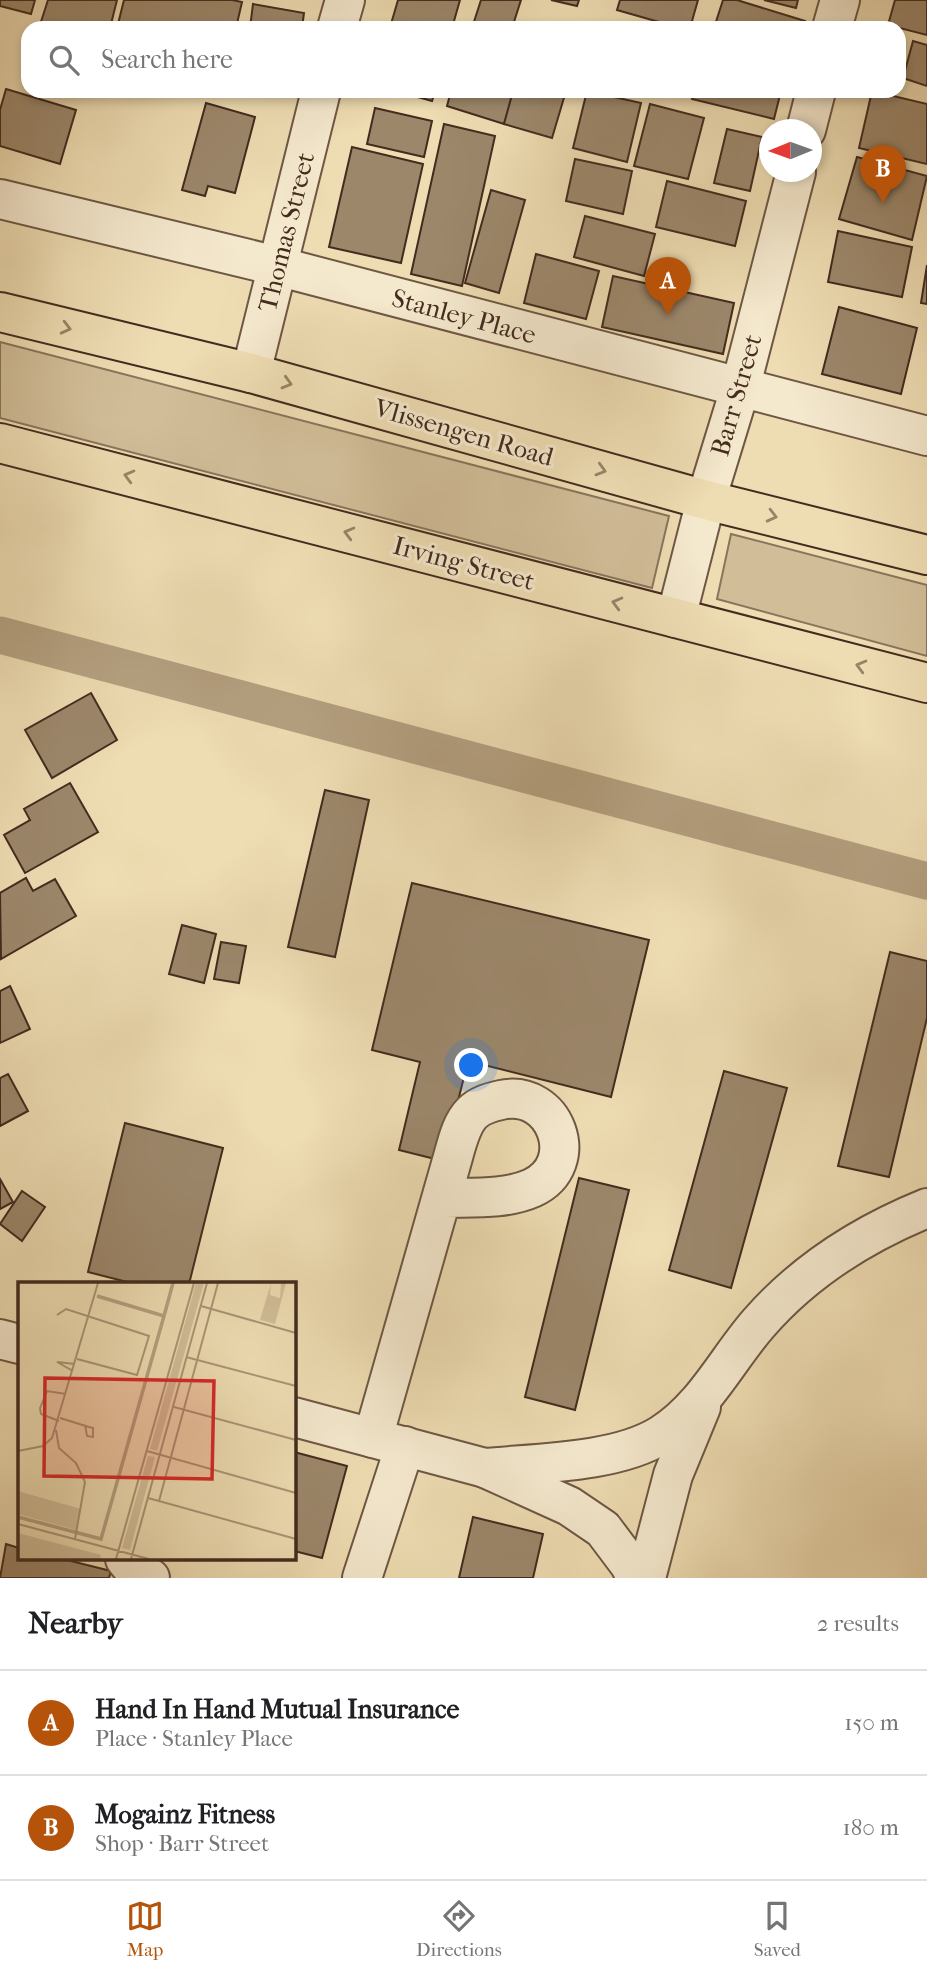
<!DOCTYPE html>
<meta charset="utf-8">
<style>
:root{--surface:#fff;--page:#f2f2f2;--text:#202124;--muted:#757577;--line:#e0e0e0;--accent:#b45309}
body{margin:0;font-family:"IM FELL French Canon",serif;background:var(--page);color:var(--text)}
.compass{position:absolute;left:759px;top:119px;width:63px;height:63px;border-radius:50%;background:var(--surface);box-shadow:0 4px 10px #0003;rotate:269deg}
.you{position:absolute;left:472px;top:1066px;width:24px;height:24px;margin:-18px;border:5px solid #fff;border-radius:50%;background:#1a73e8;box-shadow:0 0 0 10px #1a73e833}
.badge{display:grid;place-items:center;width:46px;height:46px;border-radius:50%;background:var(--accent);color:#fff;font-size:23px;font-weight:700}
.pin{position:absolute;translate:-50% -58px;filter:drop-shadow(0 2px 4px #0008)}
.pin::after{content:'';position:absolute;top:37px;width:24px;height:21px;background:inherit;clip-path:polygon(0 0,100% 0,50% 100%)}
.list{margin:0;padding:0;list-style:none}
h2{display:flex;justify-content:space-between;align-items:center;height:91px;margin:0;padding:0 28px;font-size:30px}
h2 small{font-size:23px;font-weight:400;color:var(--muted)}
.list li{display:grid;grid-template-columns:46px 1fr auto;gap:21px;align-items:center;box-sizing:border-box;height:105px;padding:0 28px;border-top:2px solid var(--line)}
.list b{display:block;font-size:26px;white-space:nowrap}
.list p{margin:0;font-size:23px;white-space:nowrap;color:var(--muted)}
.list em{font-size:23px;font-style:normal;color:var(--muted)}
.icon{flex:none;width:38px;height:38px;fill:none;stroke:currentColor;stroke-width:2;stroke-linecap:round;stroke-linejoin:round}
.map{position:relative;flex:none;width:927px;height:1578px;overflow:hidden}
.search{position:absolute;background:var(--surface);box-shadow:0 4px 10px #0003;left:21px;right:21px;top:21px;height:77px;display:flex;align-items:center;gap:18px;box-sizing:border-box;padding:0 24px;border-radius:21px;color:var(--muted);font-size:26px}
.sheet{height:301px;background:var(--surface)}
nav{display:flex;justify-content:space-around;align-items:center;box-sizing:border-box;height:98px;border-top:2px solid var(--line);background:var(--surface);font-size:19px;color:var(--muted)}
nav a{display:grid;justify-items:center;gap:4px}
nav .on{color:var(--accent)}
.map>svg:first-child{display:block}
.grass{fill:#d1be99;stroke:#8a745c;stroke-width:2}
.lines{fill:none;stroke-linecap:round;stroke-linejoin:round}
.canal{stroke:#b4a080;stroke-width:37}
.building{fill:#9c876b;stroke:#432b1f;stroke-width:2}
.minor-casing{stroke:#6e5744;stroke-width:42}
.major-casing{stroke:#432b1f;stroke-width:42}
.minor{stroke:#f4e8cd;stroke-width:38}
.major{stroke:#eedcb2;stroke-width:38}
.oneway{stroke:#988468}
.labels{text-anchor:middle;stroke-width:6;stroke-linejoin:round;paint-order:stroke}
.street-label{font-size:26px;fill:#432b1f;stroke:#f4e8cd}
.inset-river{fill:none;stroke:#b4a080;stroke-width:3.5}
.inset-road{fill:none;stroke:#aa9577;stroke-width:2}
.view{fill:#d62828;fill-opacity:0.15;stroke:#d62828;stroke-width:3.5}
.inset-edge{fill:none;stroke:#432b1f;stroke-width:3.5}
</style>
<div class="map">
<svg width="927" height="1578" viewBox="0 0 927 1578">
<rect width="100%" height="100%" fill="#eedcb2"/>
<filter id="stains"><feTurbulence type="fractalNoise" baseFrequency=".00286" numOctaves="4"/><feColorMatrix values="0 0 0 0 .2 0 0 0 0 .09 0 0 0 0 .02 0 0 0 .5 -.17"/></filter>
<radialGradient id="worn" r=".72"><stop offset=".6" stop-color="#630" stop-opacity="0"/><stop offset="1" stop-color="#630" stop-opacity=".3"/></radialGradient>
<g class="grass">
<polygon points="0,342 669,516 652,588 0,418"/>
<polygon points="731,534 927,585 927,656 717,599"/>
</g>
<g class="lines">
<polyline class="canal" points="0,635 927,881"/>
</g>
<g class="building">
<polygon points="0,0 35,0 31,14 0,6"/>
<polygon points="48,0 117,0 110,28 39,28"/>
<polygon points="124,0 232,0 242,2 236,28 117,28"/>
<polygon points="398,0 460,0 452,28 404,28 391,24"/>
<polygon points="481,0 521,0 512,28 472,28"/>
<polygon points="551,0 579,0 577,6"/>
<polygon points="620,0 698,0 690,28 680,28 617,10"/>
<polygon points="723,0 737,0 805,21 803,28 714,28"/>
<polygon points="764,0 798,0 796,8"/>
<polygon points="895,0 927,0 927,35 888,25"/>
<polygon points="253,4 304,13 302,28 250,28"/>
<polygon points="913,41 927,45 927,86 903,78"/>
<polygon points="6,89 76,110 60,164 0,146 0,110"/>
<polygon points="396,91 435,91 432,101"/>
<polygon points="451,91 514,91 504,124 447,106"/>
<polygon points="513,91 566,91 552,138 504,124"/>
<polygon points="587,91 641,103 627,162 573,148"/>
<polygon points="694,91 781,91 774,119 692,99"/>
<polygon points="872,91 927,104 927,164 859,148"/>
<polygon points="206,103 255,117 235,193 208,186 205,196 182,190"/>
<polygon points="650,104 704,118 688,179 634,166"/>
<polygon points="375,108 432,121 424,157 367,144"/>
<polygon points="444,124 495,136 462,286 411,274"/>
<polygon points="727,129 762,137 750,191 714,183"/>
<polygon points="352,147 423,164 401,263 329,247"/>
<polygon points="857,157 927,176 912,240 839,219"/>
<polygon points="575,159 632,171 623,214 566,201"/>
<polygon points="667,181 746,201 735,246 656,227"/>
<polygon points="491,190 525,200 499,293 465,283"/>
<polygon points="585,216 655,234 644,276 574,257"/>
<polygon points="838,231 912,247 902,297 828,282"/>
<polygon points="536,254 599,271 586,319 524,303"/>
<polygon points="927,265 927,304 921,303"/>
<polygon points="613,276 734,303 723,354 602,327"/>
<polygon points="839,307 917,328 901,394 822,374"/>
<polygon points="91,693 117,740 52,778 25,730"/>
<polygon points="70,783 98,832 25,873 4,835 30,820 24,809"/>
<polygon points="325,790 369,800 335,957 288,947"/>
<polygon points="26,878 33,891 55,879 76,916 1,959 0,893"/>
<polygon points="412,883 649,940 611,1097 468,1061 443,1161 399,1150 420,1062 372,1050"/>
<polygon points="182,925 216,934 204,983 169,974"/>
<polygon points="221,942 246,946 239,983 214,979"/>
<polygon points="890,952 927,961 927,1018 889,1177 838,1166"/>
<polygon points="10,986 30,1029 0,1043 0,991"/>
<polygon points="724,1071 787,1088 731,1288 669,1270"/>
<polygon points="8,1074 28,1111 0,1126 0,1078"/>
<polygon points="125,1123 223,1148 189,1284 135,1284 88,1272"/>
<polygon points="579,1178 629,1190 575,1410 525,1397"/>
<polygon points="0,1179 13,1202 0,1209"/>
<polygon points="22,1191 45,1207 22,1241 0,1224"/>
<polygon points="294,1452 347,1466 322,1558 294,1551"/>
<polygon points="473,1517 543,1534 533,1578 459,1578"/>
<polygon points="6,1544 19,1548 19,1559 63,1559 111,1571 109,1578 0,1578"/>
</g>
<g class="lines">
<g class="minor-casing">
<g id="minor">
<polyline points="337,28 345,0"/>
<polyline points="832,28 840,0"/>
<polyline points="806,130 816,91"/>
<polyline points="0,199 277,266 927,436"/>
<polyline points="251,373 321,91"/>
<polyline points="676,618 706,500 740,389 796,172"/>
<polyline points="0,1339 19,1344"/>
<polyline points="294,1417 485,1468 569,1506 603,1529 630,1565 636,1578"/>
<path d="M 373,1438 L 453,1157 C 457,1143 461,1124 472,1113 C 479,1106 491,1102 501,1100 C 555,1088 584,1164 532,1188 C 505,1200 471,1197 442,1198"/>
<path d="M 485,1468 C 537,1463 616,1463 661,1435 C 704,1408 726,1361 758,1324 C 804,1271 863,1234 927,1208"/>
<polyline points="125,1559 134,1570 150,1578"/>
<polyline points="362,1578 405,1446"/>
<polyline points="646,1578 673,1475 701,1407"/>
</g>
</g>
<g class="major-casing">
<g id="major">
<polyline points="0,312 251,373 706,500 927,555"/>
<polyline points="0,443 927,683"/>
</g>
</g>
<use href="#minor" class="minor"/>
<use href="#major" class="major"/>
</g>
<defs><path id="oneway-chevron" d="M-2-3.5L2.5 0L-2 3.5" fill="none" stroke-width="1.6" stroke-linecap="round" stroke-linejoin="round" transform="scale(1.75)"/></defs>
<g class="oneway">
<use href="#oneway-chevron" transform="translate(66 328) rotate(14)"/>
<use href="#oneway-chevron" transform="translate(287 383) rotate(16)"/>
<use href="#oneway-chevron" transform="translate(601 470) rotate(16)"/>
<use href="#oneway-chevron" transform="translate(129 476) rotate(-165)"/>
<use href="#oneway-chevron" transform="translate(772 516) rotate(14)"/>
<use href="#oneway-chevron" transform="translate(349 533) rotate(-165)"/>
<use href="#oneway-chevron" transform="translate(617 603) rotate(-165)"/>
<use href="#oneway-chevron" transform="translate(861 666) rotate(-165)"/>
</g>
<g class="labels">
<g class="street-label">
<text transform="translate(286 232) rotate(-76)" y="9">Thomas Street</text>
<text transform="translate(464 316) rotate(15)" y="9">Stanley Place</text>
<text transform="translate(736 395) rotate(-74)" y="9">Barr Street</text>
<text transform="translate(464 432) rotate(16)" y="9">Vlissengen Road</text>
<text transform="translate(464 563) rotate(15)" y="9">Irving Street</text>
</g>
</g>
<g transform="translate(18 1282)">
<rect width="278" height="278" fill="#eedcb2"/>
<path d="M 178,1 L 186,1 L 139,169 L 132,167 ZM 130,174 L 137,175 L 112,268 L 104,266 ZM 0,209 L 63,227 L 58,248 L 0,232 ZM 0,251 L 83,273 L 82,277 L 0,277 Z" fill="#d1be99"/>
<path d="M 253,1 L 252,13 L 262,16 L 263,1 L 268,1 L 257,42 L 242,38 Z" fill="#d1be99"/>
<path class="inset-river" d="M 146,34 L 155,1M 0,235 L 83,257 L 146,34 L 79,14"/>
<path class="inset-road" d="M 183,24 L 278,51M 39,33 L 48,27 L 131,54 L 119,93 L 59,77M 168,75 L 278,104M 55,89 L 39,80 L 57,82M 156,125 L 278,158M 42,136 L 71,145 L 75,146 L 75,155 L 69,154 L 67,143M 41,139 L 23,132 L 22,126 L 29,109 L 48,112M 38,148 L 41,166 L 58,181 L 67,200 L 57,257M 0,169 L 25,164 L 34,156 L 80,1M 129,169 L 278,211M 130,216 L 278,257M 141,219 L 200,1M 0,242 L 131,277M 98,277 L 176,1M 113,277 L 189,1"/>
<path class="view" d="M 27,96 L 196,99 L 194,197 L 26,194 Z"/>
<rect width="278" height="278" class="inset-edge"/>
</g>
<rect width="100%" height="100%" filter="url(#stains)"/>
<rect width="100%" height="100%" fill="url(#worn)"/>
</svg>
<svg class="compass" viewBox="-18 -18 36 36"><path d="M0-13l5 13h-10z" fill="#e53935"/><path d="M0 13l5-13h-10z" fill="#757577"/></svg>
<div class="you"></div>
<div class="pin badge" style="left:668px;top:315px">A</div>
<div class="pin badge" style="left:883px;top:203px">B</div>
<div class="search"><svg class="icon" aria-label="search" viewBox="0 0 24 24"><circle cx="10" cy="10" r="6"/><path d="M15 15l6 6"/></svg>Search here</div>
</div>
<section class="sheet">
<h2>Nearby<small>2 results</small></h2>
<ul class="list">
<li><span class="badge">A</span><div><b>Hand In Hand Mutual Insurance</b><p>Place · Stanley Place</p></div><em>150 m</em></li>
<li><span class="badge">B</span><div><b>Mogainz Fitness</b><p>Shop · Barr Street</p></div><em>180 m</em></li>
</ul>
</section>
<nav>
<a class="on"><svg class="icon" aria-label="map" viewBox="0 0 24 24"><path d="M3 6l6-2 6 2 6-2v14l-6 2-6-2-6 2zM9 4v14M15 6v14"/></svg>Map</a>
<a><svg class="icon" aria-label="directions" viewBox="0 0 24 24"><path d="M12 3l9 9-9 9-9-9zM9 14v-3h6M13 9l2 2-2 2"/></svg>Directions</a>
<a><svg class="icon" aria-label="saved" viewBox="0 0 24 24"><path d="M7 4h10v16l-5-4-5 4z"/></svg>Saved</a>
</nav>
